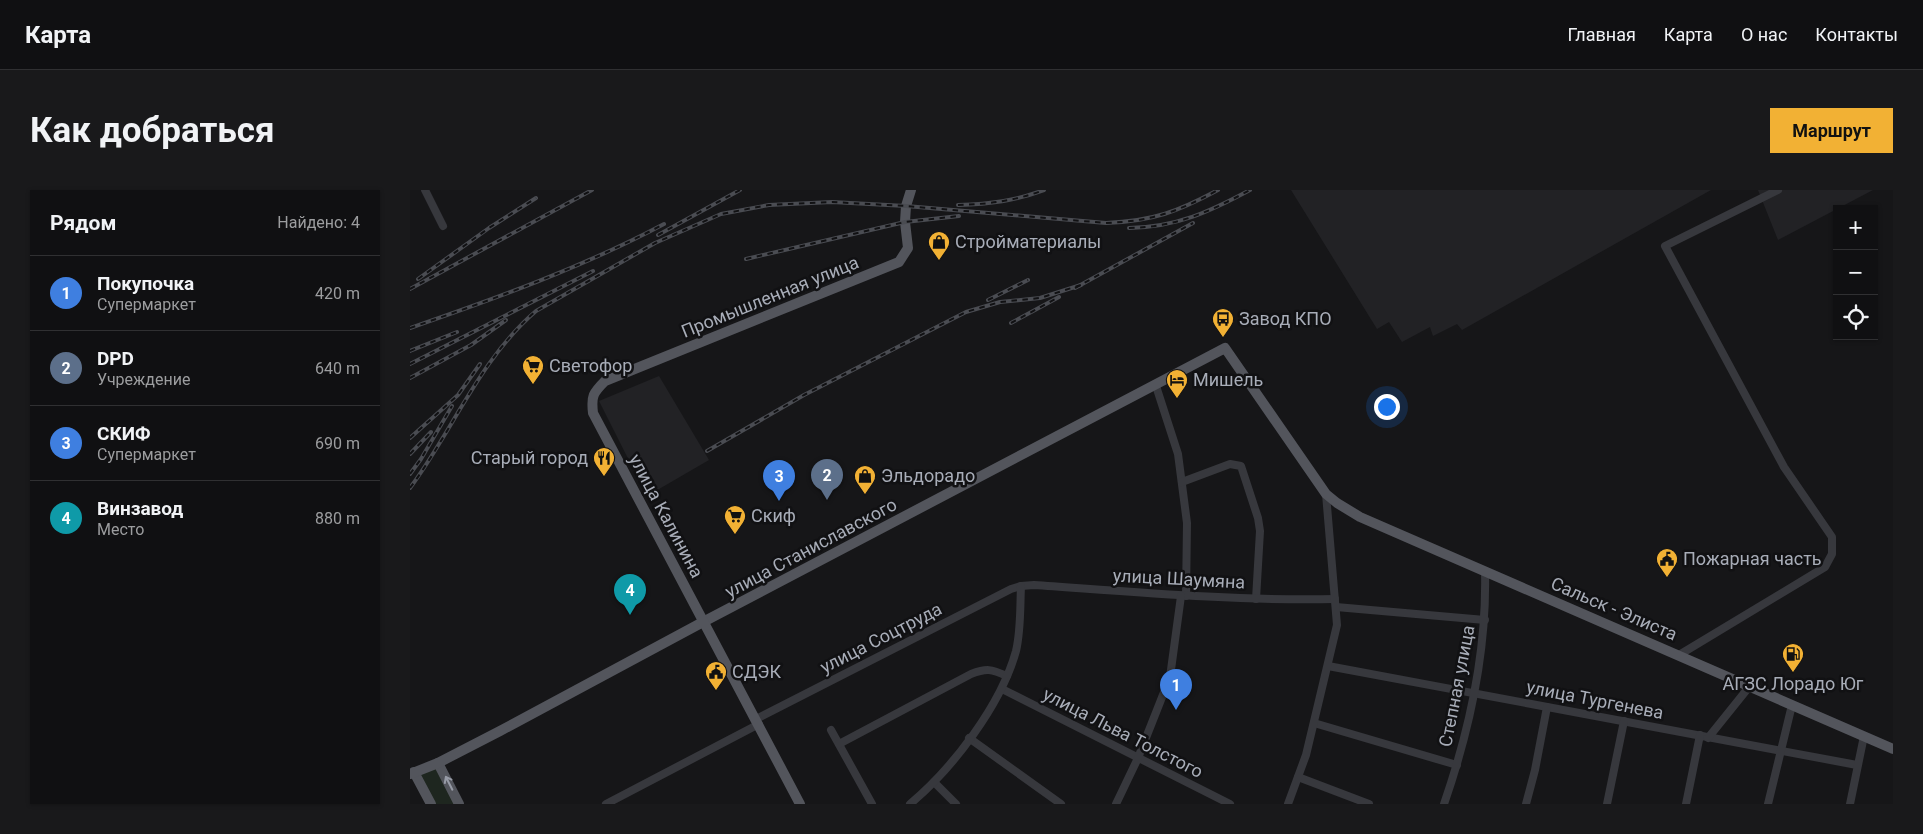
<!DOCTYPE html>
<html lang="ru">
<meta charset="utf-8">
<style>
:root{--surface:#101012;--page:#19191b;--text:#f1f3f6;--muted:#9c9d9f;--line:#303032;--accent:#f2b134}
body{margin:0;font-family:Roboto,sans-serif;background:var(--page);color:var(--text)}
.controls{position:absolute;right:15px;top:15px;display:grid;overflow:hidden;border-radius:0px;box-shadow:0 1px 4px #0004}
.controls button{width:45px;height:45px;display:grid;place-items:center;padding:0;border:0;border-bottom:1px solid var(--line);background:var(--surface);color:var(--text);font:25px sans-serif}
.you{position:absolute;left:976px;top:216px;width:18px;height:18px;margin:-12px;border:4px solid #fff;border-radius:50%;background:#1a73e8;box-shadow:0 0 0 8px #1a73e833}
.badge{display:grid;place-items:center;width:32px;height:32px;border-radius:50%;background:var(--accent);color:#fff;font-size:16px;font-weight:700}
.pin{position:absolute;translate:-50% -41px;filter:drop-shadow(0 1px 2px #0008)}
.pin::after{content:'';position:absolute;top:26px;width:18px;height:15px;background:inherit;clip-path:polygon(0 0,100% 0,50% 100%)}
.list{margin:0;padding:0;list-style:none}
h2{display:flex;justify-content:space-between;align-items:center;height:65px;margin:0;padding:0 20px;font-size:21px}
h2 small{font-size:16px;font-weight:400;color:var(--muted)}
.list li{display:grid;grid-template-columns:32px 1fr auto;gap:15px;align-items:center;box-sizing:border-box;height:75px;padding:0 20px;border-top:1px solid var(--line)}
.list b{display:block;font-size:19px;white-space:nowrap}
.list p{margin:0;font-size:16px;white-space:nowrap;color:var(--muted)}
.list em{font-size:16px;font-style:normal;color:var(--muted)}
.icon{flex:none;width:28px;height:28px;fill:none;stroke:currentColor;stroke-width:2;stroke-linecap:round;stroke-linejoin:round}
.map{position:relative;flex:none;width:1483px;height:614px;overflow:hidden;border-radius:0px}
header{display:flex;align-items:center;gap:30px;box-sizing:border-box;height:70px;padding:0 25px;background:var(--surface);border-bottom:1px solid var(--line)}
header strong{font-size:24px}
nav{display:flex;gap:28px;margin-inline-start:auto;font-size:18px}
.intro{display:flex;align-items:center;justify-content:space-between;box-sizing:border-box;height:120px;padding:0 30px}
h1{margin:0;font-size:35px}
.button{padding:12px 22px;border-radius:0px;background:var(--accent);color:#111;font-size:18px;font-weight:700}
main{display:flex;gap:30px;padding:0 30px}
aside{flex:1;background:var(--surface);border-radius:0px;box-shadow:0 1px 4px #0004}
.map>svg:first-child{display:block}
.built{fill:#222225}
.green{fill:#1e261f}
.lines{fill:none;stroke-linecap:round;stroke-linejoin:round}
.minor{stroke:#37383d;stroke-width:8}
.major{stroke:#53555c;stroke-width:10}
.rail-casing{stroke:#4a4c52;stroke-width:4}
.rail{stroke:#111113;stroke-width:2;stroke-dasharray:5.5;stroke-linecap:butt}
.oneway{stroke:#979ba6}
.labels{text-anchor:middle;stroke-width:5;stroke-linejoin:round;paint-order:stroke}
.poi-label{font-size:18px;fill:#a8adb8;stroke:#111113;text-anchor:start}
.street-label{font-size:18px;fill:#a8adb8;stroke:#111113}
</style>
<header>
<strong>Карта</strong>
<nav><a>Главная</a><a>Карта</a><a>О нас</a><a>Контакты</a></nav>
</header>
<div class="intro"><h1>Как добраться</h1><a class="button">Маршрут</a></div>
<main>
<aside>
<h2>Рядом<small>Найдено: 4</small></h2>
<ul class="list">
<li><span class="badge" style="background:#3f7fe0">1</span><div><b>Покупочка</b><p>Супермаркет</p></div><em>420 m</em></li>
<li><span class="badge" style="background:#5c6f8a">2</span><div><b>DPD</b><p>Учреждение</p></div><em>640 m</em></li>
<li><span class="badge" style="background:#3f7fe0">3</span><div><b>СКИФ</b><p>Супермаркет</p></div><em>690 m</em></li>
<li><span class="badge" style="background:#0f9aa8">4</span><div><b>Винзавод</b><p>Место</p></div><em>880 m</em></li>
</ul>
</aside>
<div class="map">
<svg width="1483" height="614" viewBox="0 0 1483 614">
<rect width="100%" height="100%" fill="#161618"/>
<g class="built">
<polygon points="881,0 1301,0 1052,140 1047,134 1023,146 1020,137 992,152 979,132 967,139"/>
<polygon points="1348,0 1463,0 1368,50"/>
<polygon points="249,186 299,270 237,306 189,211"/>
</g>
<polygon class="green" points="28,573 49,614 21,614 4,582"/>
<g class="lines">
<g class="minor">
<polyline points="15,0 33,36"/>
<polyline points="746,196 768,264 777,333 776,406"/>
<polyline points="772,292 820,274 831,276 848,328 850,341 846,409"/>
<polyline points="926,417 1075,430"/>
<polyline points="1269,465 1415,377 1422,364 1422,347 1374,277 1255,56 1368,0"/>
<polyline points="918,476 1447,575"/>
<polyline points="592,499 820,614"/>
<path d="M 346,529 L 601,399 L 611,396 L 624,395 C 724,402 824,411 925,409"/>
<polyline points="904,533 1047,575"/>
<polyline points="421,540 462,614"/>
<polyline points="559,548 651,614"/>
<polyline points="1298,548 1339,497"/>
<path d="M 429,554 L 561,484 C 577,478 581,479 597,486"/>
<polyline points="888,587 959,614"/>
<polyline points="524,592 546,614"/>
<polyline points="196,614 349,534"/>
<path d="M 500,614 C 543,578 591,515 606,461 C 611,440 610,417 611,396"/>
<polyline points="706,614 728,568 760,487 771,406"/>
<polyline points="878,614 896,565 927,435 916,304"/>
<path d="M 1034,614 C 1060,539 1077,460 1075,381"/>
<polyline points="1116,614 1125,580 1137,517"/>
<polyline points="1197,614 1214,531"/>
<polyline points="1276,614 1290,545"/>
<polyline points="1358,614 1382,515"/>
<polyline points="1440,614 1454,546"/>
</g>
<g class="major">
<polyline points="28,573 49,614"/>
<polyline points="4,582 21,614"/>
<polyline points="0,584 28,573 90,541 293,432 815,158 916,304 927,313 950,327 1483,559"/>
<path d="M 390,614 L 183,223 C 181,206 183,203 195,191 L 489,72 L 498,58 L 495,32 L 496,16 L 501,0"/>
</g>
<g class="rail-casing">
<g id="rail">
<path d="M 548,15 C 581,14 604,11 634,0"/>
<path d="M 719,38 C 767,37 799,22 840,0"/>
<polyline points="248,45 330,0"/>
<polyline points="336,69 495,32 549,26"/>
<polyline points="8,89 79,38 126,8"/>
<polyline points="665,98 783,33"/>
<polyline points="0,99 182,0"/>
<polyline points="578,110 618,90"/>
<polyline points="601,133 649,107"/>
<path d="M 0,138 C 87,108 173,77 254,34"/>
<polyline points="0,161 47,142"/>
<polyline points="0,174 183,81"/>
<polyline points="0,188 61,155 96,130"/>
<polyline points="0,248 48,205 70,174"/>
<polyline points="297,261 394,205 556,122 590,112 630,108 671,95"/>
<polyline points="0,264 21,242"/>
<polyline points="0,284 11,269 42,216"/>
<path d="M 0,298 C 43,240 70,169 126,121 L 245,53 L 311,24 L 359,15 L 422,12 L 496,16 L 696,33 C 743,31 767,22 808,0"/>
</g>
</g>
<use href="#rail" class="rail"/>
</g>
<defs><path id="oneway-shaft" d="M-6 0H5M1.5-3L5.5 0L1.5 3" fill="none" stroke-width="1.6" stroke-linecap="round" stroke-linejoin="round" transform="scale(1.25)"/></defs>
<use class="oneway" href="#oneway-shaft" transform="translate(39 593) rotate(-117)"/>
<defs>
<g id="shop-pin" transform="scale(1.125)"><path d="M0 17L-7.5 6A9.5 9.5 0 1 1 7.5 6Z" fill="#f2b134" stroke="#111113"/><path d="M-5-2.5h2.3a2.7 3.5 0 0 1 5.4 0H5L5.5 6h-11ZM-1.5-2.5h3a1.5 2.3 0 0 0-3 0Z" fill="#111"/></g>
<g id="bus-pin" transform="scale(1.125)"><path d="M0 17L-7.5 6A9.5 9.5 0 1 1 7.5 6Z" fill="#f2b134" stroke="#111113"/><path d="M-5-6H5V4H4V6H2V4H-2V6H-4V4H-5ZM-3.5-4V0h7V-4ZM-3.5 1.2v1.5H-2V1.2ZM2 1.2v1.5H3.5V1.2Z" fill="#111"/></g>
<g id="supermarket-pin" transform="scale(1.125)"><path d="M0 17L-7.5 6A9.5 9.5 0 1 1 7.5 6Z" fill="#f2b134" stroke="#111113"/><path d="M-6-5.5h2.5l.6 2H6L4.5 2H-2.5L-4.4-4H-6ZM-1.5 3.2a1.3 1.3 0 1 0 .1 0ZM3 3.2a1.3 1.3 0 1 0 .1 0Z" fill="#111"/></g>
<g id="hotel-pin" transform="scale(1.125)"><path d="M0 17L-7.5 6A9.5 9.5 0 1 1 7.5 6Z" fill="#f2b134" stroke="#111113"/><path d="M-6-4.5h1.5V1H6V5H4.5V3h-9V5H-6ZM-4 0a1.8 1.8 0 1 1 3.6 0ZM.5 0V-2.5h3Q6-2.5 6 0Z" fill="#111"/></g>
<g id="restaurant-pin" transform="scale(1.125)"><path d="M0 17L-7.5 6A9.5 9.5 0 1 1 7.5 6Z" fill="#f2b134" stroke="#111113"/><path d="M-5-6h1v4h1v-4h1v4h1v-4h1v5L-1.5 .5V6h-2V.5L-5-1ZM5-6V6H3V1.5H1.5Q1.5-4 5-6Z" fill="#111"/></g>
<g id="civic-pin" transform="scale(1.125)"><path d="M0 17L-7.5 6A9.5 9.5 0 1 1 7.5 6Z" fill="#f2b134" stroke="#111113"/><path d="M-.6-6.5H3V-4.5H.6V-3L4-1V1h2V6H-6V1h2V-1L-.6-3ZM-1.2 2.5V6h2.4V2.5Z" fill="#111"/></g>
<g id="fuel-pin" transform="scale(1.125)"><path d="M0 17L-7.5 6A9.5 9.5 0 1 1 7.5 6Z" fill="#f2b134" stroke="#111113"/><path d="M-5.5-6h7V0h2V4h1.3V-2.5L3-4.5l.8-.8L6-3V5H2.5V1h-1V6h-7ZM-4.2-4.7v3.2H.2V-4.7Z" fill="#111"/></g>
</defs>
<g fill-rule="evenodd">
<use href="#shop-pin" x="529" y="52"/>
<use href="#bus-pin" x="813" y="129"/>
<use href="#supermarket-pin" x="123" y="176"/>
<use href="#hotel-pin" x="767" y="190"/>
<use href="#restaurant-pin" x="194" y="268"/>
<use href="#shop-pin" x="455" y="286"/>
<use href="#supermarket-pin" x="325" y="326"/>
<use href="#civic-pin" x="1257" y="369"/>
<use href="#fuel-pin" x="1383" y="464"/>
<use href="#civic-pin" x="306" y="482"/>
</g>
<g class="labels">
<g class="poi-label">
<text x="545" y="58">Стройматериалы</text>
<text x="829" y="135">Завод КПО</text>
<text x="139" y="182">Светофор</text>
<text x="783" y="196">Мишель</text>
<text x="178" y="274" text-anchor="end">Старый город</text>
<text x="471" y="292">Эльдорадо</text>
<text x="341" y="332">Скиф</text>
<text x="1273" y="375">Пожарная часть</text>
<text x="322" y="488">СДЭК</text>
<text x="1383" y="500" text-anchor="middle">АГЗС Лорадо Юг</text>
</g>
<g class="street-label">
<text transform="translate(360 107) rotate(-22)" y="6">Промышленная улица</text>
<text transform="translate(256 326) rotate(62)" y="6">улица Калинина</text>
<text transform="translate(401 358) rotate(-28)" y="6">улица Станиславского</text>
<text transform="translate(769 389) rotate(3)" y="6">улица Шаумяна</text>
<text transform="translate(1204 419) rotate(23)" y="6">Сальск - Элиста</text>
<text transform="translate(471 448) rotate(-27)" y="6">улица Соцтруда</text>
<text transform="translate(1047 496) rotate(-79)" y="6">Степная улица</text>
<text transform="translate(1185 510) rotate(11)" y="6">улица Тургенева</text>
<text transform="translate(713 543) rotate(27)" y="6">улица Льва Толстого</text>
</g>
</g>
</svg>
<div class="controls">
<button>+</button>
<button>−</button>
<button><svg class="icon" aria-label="locate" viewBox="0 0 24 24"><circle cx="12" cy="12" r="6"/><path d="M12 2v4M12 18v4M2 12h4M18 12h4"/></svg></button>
</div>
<div class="you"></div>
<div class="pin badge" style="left:766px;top:520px;background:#3f7fe0">1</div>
<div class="pin badge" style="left:417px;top:310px;background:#5c6f8a">2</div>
<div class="pin badge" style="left:369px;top:311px;background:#3f7fe0">3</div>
<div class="pin badge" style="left:220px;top:425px;background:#0f9aa8">4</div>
</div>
</main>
